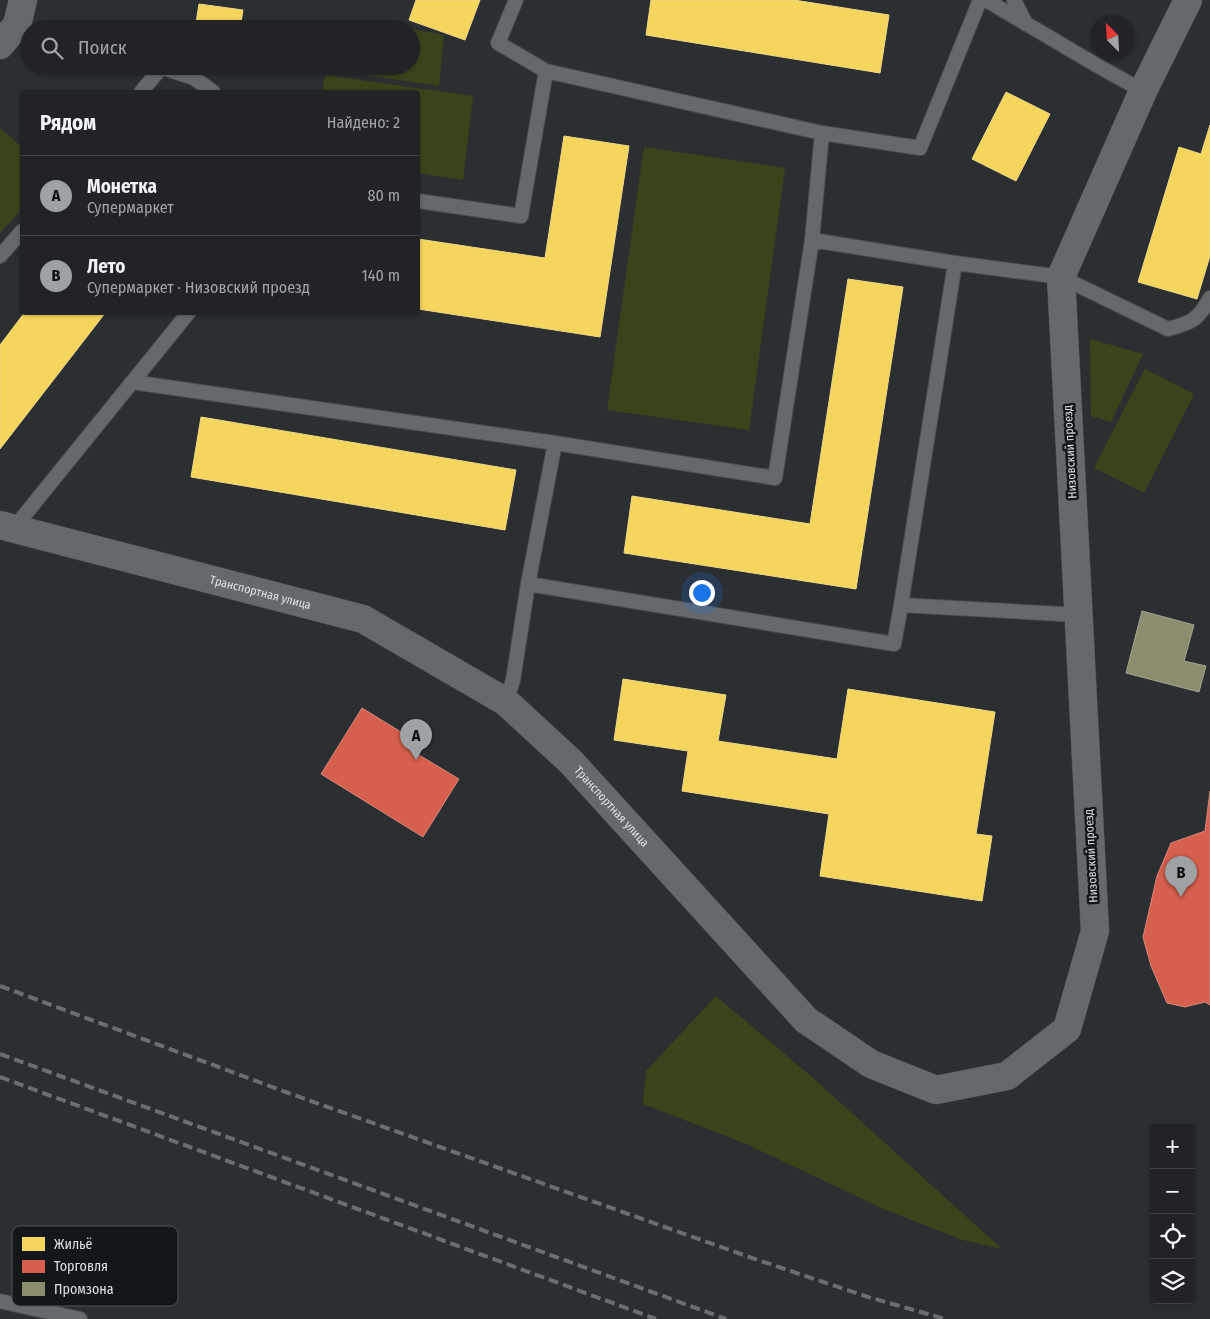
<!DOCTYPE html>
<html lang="ru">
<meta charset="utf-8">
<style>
:root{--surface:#212326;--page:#2d2f32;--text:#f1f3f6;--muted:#a2a4a7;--line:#3e4043;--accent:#9fa2a5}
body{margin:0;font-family:"Fira Sans Condensed",sans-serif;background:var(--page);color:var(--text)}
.controls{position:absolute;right:15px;bottom:15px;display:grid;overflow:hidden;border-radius:5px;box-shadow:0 1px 4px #0004}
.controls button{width:45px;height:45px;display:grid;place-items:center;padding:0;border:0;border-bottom:1px solid var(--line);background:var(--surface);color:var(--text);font:25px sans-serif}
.compass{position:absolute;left:1090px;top:15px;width:45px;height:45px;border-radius:50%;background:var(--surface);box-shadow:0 1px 4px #0004;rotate:336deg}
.you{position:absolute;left:701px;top:592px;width:18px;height:18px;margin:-12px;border:4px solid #fff;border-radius:50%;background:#1a73e8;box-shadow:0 0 0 8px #1a73e833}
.badge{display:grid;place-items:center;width:32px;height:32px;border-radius:50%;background:var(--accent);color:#111;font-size:16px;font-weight:700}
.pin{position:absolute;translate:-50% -41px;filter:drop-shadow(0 1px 2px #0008)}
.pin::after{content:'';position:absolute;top:26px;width:18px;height:15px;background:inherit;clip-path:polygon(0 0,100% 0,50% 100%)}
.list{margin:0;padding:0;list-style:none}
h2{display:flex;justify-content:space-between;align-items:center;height:65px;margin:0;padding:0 20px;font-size:21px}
h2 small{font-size:16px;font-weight:400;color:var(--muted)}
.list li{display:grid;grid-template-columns:32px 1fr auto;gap:15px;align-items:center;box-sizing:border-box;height:80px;padding:0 20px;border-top:1px solid var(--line)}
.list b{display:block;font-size:19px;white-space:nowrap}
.list p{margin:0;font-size:16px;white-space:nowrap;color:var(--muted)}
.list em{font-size:16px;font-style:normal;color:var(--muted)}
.icon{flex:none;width:28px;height:28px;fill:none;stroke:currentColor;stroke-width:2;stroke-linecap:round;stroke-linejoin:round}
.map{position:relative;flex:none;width:1210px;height:1319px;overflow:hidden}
.search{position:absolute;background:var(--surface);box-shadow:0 1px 4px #0004;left:20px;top:20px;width:400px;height:55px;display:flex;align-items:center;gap:12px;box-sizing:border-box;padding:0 18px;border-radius:28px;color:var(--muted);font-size:19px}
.panel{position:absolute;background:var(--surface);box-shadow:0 1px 4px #0004;left:20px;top:90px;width:400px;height:225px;border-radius:5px}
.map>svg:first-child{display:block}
.green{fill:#38451a}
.homes{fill:#f6d55c;stroke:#eed884}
.shops{fill:#d6604d;stroke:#d8867a}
.industry{fill:#8c8c6e;stroke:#a4a591}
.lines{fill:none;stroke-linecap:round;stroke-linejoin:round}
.service-casing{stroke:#494c4e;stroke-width:16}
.minor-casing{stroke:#494c4e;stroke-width:29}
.service{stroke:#66696b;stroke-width:14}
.minor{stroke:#66696b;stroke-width:28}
.rail{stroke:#6b6d6f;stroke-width:4;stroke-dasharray:10 5;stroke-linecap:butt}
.labels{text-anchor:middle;stroke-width:5;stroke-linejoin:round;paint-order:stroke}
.street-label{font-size:12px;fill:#dde0e3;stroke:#141719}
.key{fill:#141719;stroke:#505356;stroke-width:1}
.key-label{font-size:14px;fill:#dde0e3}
</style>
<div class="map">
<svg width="1210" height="1319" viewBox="0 0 1210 1319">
<rect width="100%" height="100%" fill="#2c2f32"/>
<g class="green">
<polygon points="411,29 444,35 439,86 352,73 353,66 411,66"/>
<polygon points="325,75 473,96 463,180 418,173 418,92 322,92"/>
<polygon points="0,128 22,147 22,209 0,233"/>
<polygon points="644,147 785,168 749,430 607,410"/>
<polygon points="1090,339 1143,354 1111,422 1091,416"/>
<polygon points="1145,369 1194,394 1144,493 1094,468"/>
<polygon points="716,996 812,1077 1002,1249 963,1240 888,1211 744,1143 643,1104 646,1071"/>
</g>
<g class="homes">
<polygon points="416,0 480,0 465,40 409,20"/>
<polygon points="651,0 794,0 889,15 880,73 646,35"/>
<polygon points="199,4 243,10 240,29 195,29"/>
<polygon points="1006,92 1050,114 1016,181 972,159"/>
<polygon points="1210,125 1210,256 1197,299 1138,282 1179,147 1201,154"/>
<polygon points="564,136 629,146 600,337 418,309 418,239 545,258"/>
<polygon points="848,279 903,287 856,589 624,553 632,496 810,524"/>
<polygon points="25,312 106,312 0,449 0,345"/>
<polygon points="201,417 516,470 505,530 191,477"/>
<polygon points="623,679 726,695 718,741 837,759 848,689 995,712 976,834 992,836 982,901 820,876 829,814 682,791 688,751 614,740"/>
</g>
<g class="shops">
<polygon points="362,708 414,740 409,749 459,779 423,837 321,774"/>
<polygon points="1210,791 1210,1005 1205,1002 1185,1007 1167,1003 1151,966 1143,937 1157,876 1171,843 1205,831"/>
</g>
<polygon class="industry" points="1142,611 1194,625 1184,661 1206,666 1199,692 1126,673"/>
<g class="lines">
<g class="service-casing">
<g id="service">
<polyline points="516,0 498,43 546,71 822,133 812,240"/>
<polyline points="986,0 1098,66 1143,91"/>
<polyline points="1014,0 1026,24"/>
<polyline points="157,66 194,78 213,92"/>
<polyline points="141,92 161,68"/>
<polyline points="822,133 920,148 980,0"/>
<polyline points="418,201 521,216 546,71"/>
<polyline points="0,256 22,231"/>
<path d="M 132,382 L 555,443 L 775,478 L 812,240 L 955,263 L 1061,277 L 1168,329 C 1191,323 1198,320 1210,298"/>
<polyline points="14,528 189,312"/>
<polyline points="528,584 894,644 901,605 1079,615"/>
<polyline points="901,605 955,263"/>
<polyline points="506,702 513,680 528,584 555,443"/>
<polyline points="0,1301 80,1319"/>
</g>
</g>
<g class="minor-casing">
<g id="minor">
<polyline points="0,45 17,25 23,0"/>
<path id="s1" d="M 0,525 L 363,619 L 506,702 L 571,762 L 806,1020 L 871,1064 L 936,1090 L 1007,1076 L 1067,1029 L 1095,931 L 1061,277 L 1143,91 L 1188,0"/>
</g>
</g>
<use href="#service" class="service"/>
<use href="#minor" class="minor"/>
<g class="rail">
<polyline points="0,986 294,1095 752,1258 868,1297 945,1319"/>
<polyline points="0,1054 726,1319"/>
<polyline points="0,1077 656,1319"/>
</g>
</g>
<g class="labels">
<g class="street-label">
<text transform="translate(1070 452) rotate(-93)" y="4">Низовский проезд</text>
<text dy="4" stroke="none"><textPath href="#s1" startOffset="269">Транспортная улица</textPath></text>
<text dy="4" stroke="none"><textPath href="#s1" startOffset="689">Транспортная улица</textPath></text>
<text transform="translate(1091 856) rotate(-93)" y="4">Низовский проезд</text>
</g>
</g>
<rect x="12" y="1226" width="166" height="80" rx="8" class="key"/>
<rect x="22" y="1237" width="23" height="14" fill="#f6d55c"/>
<rect x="22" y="1260" width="23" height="13" fill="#d6604d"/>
<rect x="22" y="1282" width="23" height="14" fill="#8c8c6e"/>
<g class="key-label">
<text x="54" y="1249">Жильё</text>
<text x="54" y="1271">Торговля</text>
<text x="54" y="1294">Промзона</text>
</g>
</svg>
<div class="controls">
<button>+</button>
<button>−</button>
<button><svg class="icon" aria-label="locate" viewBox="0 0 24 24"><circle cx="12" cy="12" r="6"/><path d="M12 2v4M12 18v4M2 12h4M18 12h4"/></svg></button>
<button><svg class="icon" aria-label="layers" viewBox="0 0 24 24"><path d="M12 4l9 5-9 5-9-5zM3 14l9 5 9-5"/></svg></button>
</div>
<svg class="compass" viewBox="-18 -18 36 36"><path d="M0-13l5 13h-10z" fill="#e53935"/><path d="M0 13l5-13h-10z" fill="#a2a4a7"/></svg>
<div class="you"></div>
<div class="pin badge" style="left:416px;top:760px">A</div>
<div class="pin badge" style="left:1181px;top:897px">B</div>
<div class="search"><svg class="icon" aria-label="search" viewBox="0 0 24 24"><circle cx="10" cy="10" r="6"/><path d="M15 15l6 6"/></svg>Поиск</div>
<section class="panel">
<h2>Рядом<small>Найдено: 2</small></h2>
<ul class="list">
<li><span class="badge">A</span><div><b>Монетка</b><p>Супермаркет</p></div><em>80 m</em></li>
<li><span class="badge">B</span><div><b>Лето</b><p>Супермаркет · Низовский проезд</p></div><em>140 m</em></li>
</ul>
</section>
</div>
